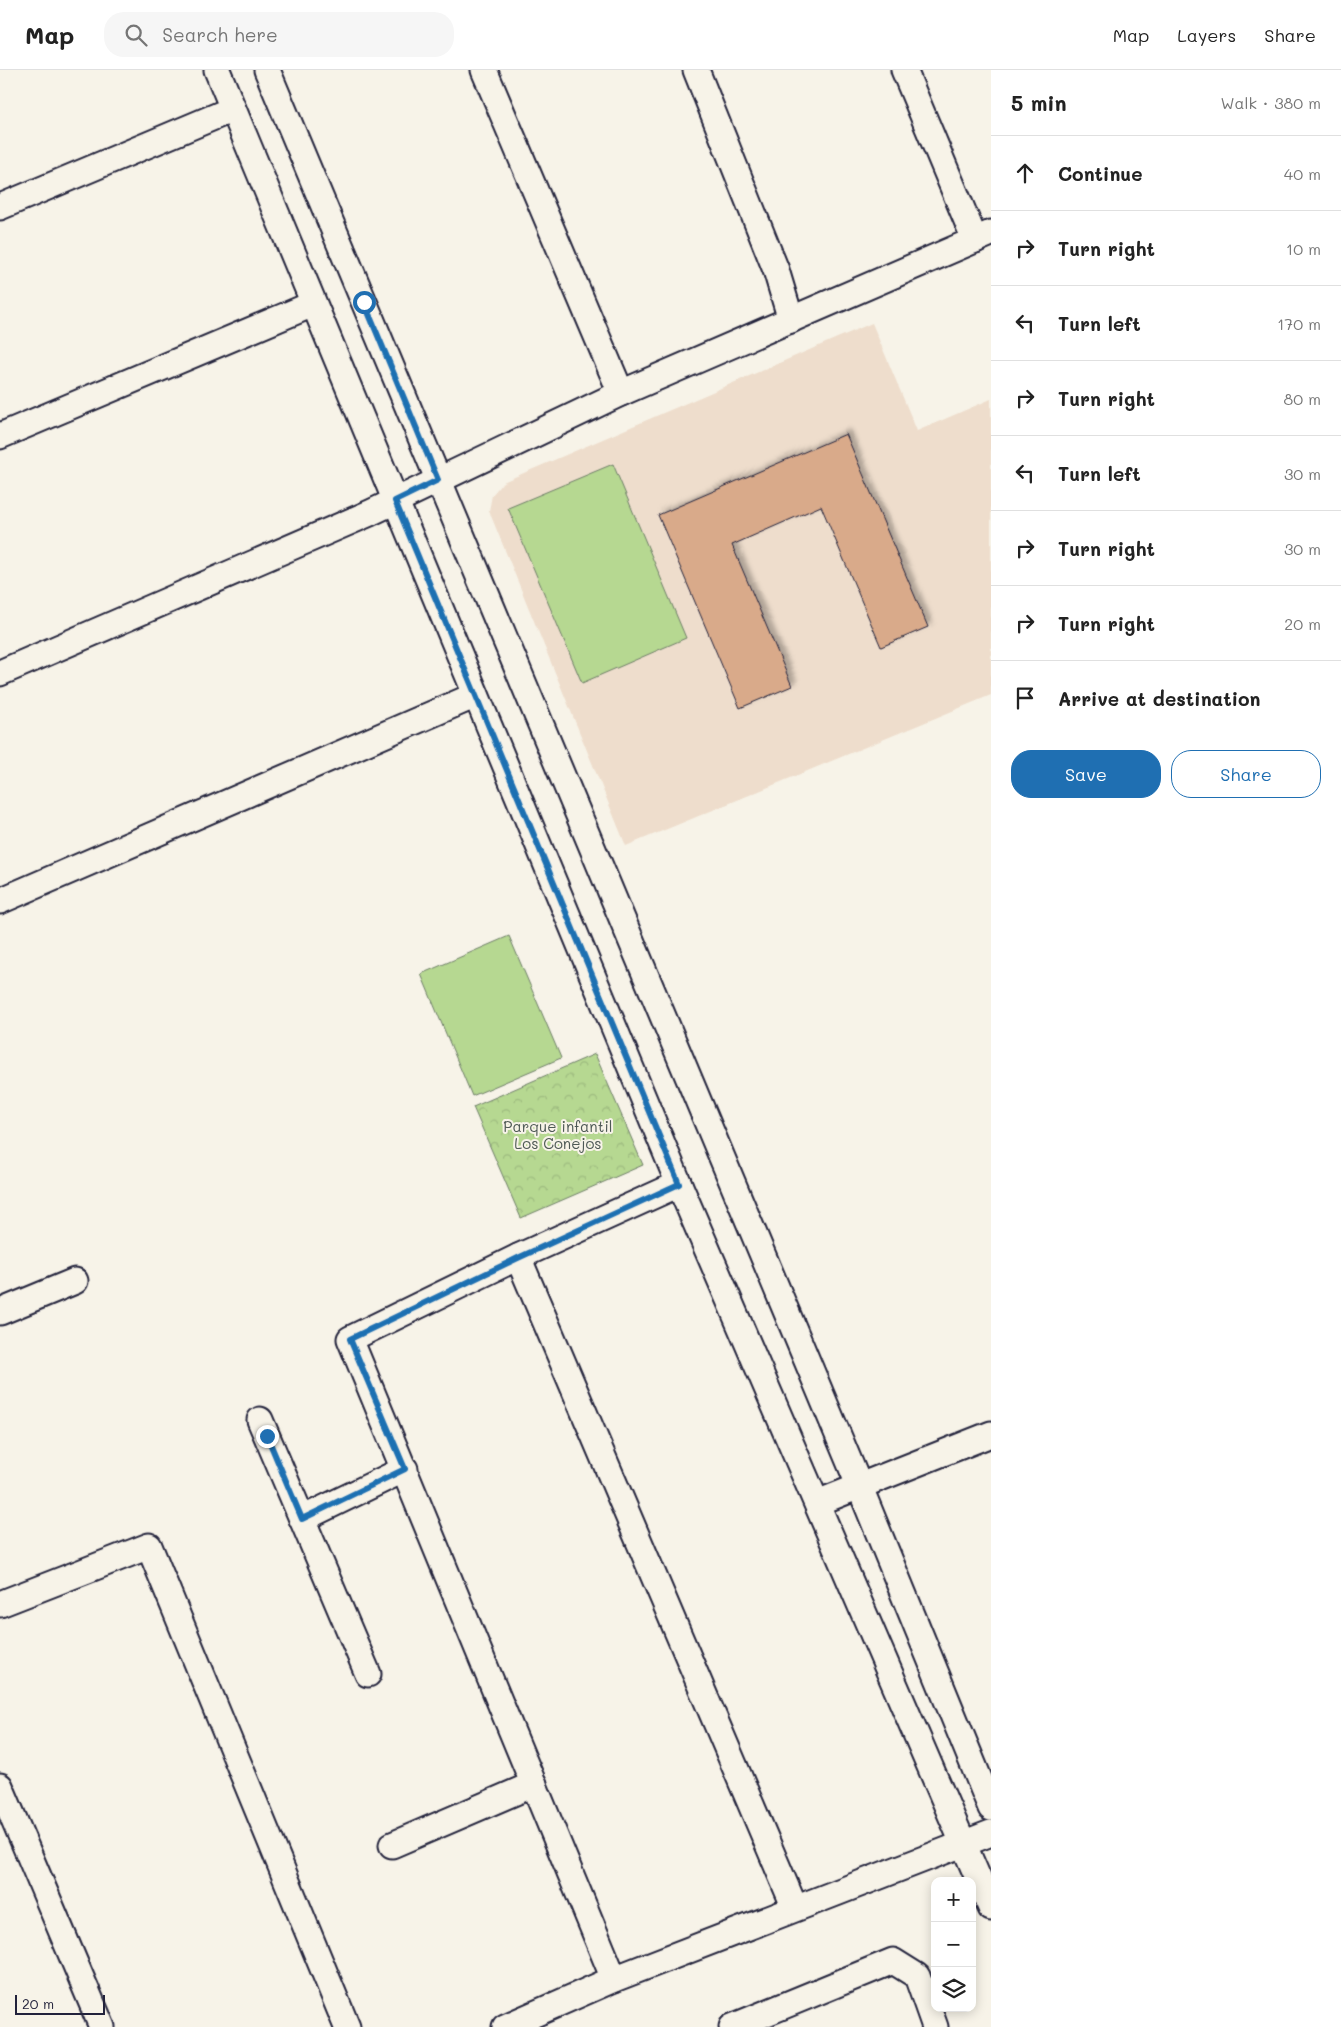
<!DOCTYPE html>
<meta charset="utf-8">
<style>
:root{--surface:#fff;--page:#f6f6f6;--text:#222;--muted:#767676;--line:#e0e0e0;--accent:#1f6fb2}
body{margin:0;font-family:Mali,sans-serif;background:var(--page);color:var(--text)}
.controls{position:absolute;right:15px;bottom:15px;display:grid;overflow:hidden;border-radius:10px;box-shadow:0 2px 12px #0003}
.controls button{width:45px;height:45px;display:grid;place-items:center;padding:0;border:0;border-bottom:1px solid var(--line);background:var(--surface);color:var(--text);font:25px sans-serif}
.scale{position:absolute;left:15px;bottom:12px;width:90px;box-sizing:border-box;padding-left:5px;border:2px solid #22223b;border-top:0;font-size:14px;line-height:18px;white-space:nowrap;color:#22223b;-webkit-text-stroke:4px #f7f3e8;paint-order:stroke}
.stop{position:absolute;width:15px;height:15px;margin:-11px;border:4px solid #1f6fb2;border-radius:50%;background:#fff}
.stop.end{background:#1f6fb2;border-color:#fff;box-shadow:0 1px 5px #0008}
.list{margin:0;padding:0;list-style:none}
h2{display:flex;justify-content:space-between;align-items:center;height:65px;margin:0;padding:0 20px;font-size:21px}
h2 small{font-size:16px;font-weight:400;color:var(--muted)}
.list li{display:grid;grid-template-columns:32px 1fr auto;gap:15px;align-items:center;box-sizing:border-box;height:75px;padding:0 20px;border-top:1px solid var(--line)}
.list b{display:block;font-size:19px;white-space:nowrap}
.list em{font-size:16px;font-style:normal;color:var(--muted)}
.actions{display:flex;gap:10px;padding:15px 20px}
.actions a{flex:1;padding:11px 0;border:1px solid var(--accent);border-radius:20px;text-align:center;font-size:18px;color:var(--accent)}
.actions .main{background:var(--accent);color:#fff}
.icon{flex:none;width:28px;height:28px;fill:none;stroke:currentColor;stroke-width:2;stroke-linecap:round;stroke-linejoin:round}
.map{position:relative;flex:none;width:991px;height:1957px;overflow:hidden}
header{display:flex;align-items:center;gap:30px;box-sizing:border-box;height:70px;padding:0 25px;background:var(--surface);border-bottom:1px solid var(--line)}
header strong{font-size:24px}
nav{display:flex;gap:28px;margin-inline-start:auto;font-size:18px}
.search{width:350px;height:45px;background:var(--page);display:flex;align-items:center;gap:12px;box-sizing:border-box;padding:0 18px;border-radius:20px;color:var(--muted);font-size:19px}
main{display:flex}
aside{flex:1;background:var(--surface)}
.map>svg:first-child{display:block}
.built{fill:#edc}
.grass{fill:#b6d891;stroke:#6c7d66}
.forest{fill:url(#forest-crowns);stroke:#6c7d66}
.building{fill:#d9aa8a;stroke:#22223b;filter:url(#shadow)}
.lines{fill:none;stroke-linecap:round;stroke-linejoin:round}
.minor-casing{stroke:#22223b;stroke-width:29}
.minor{stroke:#f7f3e8;stroke-width:25}
.route{stroke:#1f6fb2;stroke-width:6}
.labels{text-anchor:middle;stroke-width:4;stroke-linejoin:round;paint-order:stroke}
.park-label{font-size:15px;fill:#4e5955;stroke:#f7f3e8}
</style>
<header>
<strong>Map</strong>
<div class="search"><svg class="icon" aria-label="search" viewBox="0 0 24 24"><circle cx="10" cy="10" r="6"/><path d="M15 15l6 6"/></svg>Search here</div>
<nav><a>Map</a><a>Layers</a><a>Share</a></nav>
</header>
<main>
<div class="map">
<svg width="991" height="1957" viewBox="0 0 991 1957">
<defs>
<pattern id="forest-crowns" width="20" height="18" patternUnits="userSpaceOnUse" patternTransform="scale(1.25)"><rect width="20" height="18" fill="#b6d891"/><path d="M2 6a3 3 0 1 1 6 0M12 15a3 3 0 1 1 6 0" fill="none" stroke="#9cb97e"/></pattern>
<filter id="shadow"><feDropShadow dx="4.5" dy="-4.5" stdDeviation="2.5" flood-color="#0004"/></filter>
</defs>
<rect width="100%" height="100%" fill="#f7f3e8"/>
<filter id="ink" filterUnits="userSpaceOnUse"><feTurbulence type="fractalNoise" baseFrequency=".02" numOctaves="2"/><feDisplacementMap in="SourceGraphic" scale="10" xChannelSelector="R" yChannelSelector="G"/><feConvolveMatrix kernelMatrix="1 2 1 2 8 2 1 2 1" color-interpolation-filters="sRGB"/></filter>
<g filter="url(#ink)">
<polygon class="built" points="872,253 917,361 991,329 991,625 626,776 489,441 492,425 503,412"/>
<g class="grass">
<polygon points="613,394 686,568 582,613 508,438"/>
<polygon points="509,866 561,988 472,1026 421,904"/>
</g>
<polygon class="forest" points="595,984 643,1095 521,1148 473,1037"/>
<polygon class="building" points="846,364 928,557 881,577 821,436 732,475 792,616 740,638 658,445"/>
<g class="lines">
<g class="minor-casing">
<g id="minor">
<polyline points="217,0 679,1114 991,1838"/>
<polyline points="267,0 859,1415 991,1738"/>
<polyline points="484,0 621,323"/>
<polyline points="696,0 776,200 791,250"/>
<polyline points="904,0 975,170"/>
<polyline points="0,137 233,39"/>
<polyline points="0,366 313,234"/>
<polyline points="0,603 370,443 621,323 991,163"/>
<polyline points="0,831 476,625"/>
<polyline points="518,1187 795,1838"/>
<polyline points="0,1242 75,1211"/>
<polyline points="260,1350 368,1604"/>
<polyline points="817,1433 991,1364"/>
<polyline points="302,1449 405,1399"/>
<polyline points="0,1534 149,1476 347,1957"/>
<polyline points="0,1716 102,1957"/>
<polyline points="392,1775 534,1714"/>
<polyline points="614,1909 350,1269 518,1187 679,1114"/>
<polyline points="505,1957 614,1909 991,1763"/>
<polyline points="732,1957 893,1891 917,1906 935,1957"/>
</g>
</g>
<use href="#minor" class="minor"/>
</g>
</g>
<g class="lines" filter="url(#ink)">
<polyline class="route" points="267,1366 302,1449 405,1399 350,1269 518,1188 679,1114 395,431 438,410 364,232"/>
</g>
<g class="labels">
<g class="park-label">
<text x="558" y="1062">Parque infantil<tspan x="558" dy="17">Los Conejos</tspan></text>
</g>
</g>
</svg>
<div class="controls">
<button>+</button>
<button>−</button>
<button><svg class="icon" aria-label="layers" viewBox="0 0 24 24"><path d="M12 4l9 5-9 5-9-5zM3 14l9 5 9-5"/></svg></button>
</div>
<div class="scale">20 m</div>
<div class="stop" style="left:364px;top:232px"></div>
<div class="stop end" style="left:267px;top:1366px"></div>
</div>
<aside>
<h2>5 min<small>Walk · 380 m</small></h2>
<ul class="list">
<li><svg class="icon" aria-label="ahead" viewBox="0 0 24 24"><path d="M12 20V5M6 11l6-6 6 6"/></svg><div><b>Continue</b></div><em>40 m</em></li>
<li><svg class="icon" aria-label="right" viewBox="0 0 24 24"><path d="M7 20v-9h11M14 6l5 5-5 5"/></svg><div><b>Turn right</b></div><em>10 m</em></li>
<li><svg class="icon" aria-label="left" viewBox="0 0 24 24"><path d="M17 20v-9H6M10 6l-5 5 5 5"/></svg><div><b>Turn left</b></div><em>170 m</em></li>
<li><svg class="icon" aria-label="right" viewBox="0 0 24 24"><path d="M7 20v-9h11M14 6l5 5-5 5"/></svg><div><b>Turn right</b></div><em>80 m</em></li>
<li><svg class="icon" aria-label="left" viewBox="0 0 24 24"><path d="M17 20v-9H6M10 6l-5 5 5 5"/></svg><div><b>Turn left</b></div><em>30 m</em></li>
<li><svg class="icon" aria-label="right" viewBox="0 0 24 24"><path d="M7 20v-9h11M14 6l5 5-5 5"/></svg><div><b>Turn right</b></div><em>30 m</em></li>
<li><svg class="icon" aria-label="right" viewBox="0 0 24 24"><path d="M7 20v-9h11M14 6l5 5-5 5"/></svg><div><b>Turn right</b></div><em>20 m</em></li>
<li><svg class="icon" aria-label="arrive" viewBox="0 0 24 24"><path d="M6 21V4h12l-3 4 3 4H6"/></svg><div><b>Arrive at destination</b></div></li>
</ul>
<div class="actions"><a class="main">Save</a><a>Share</a></div>
</aside>
</main>
